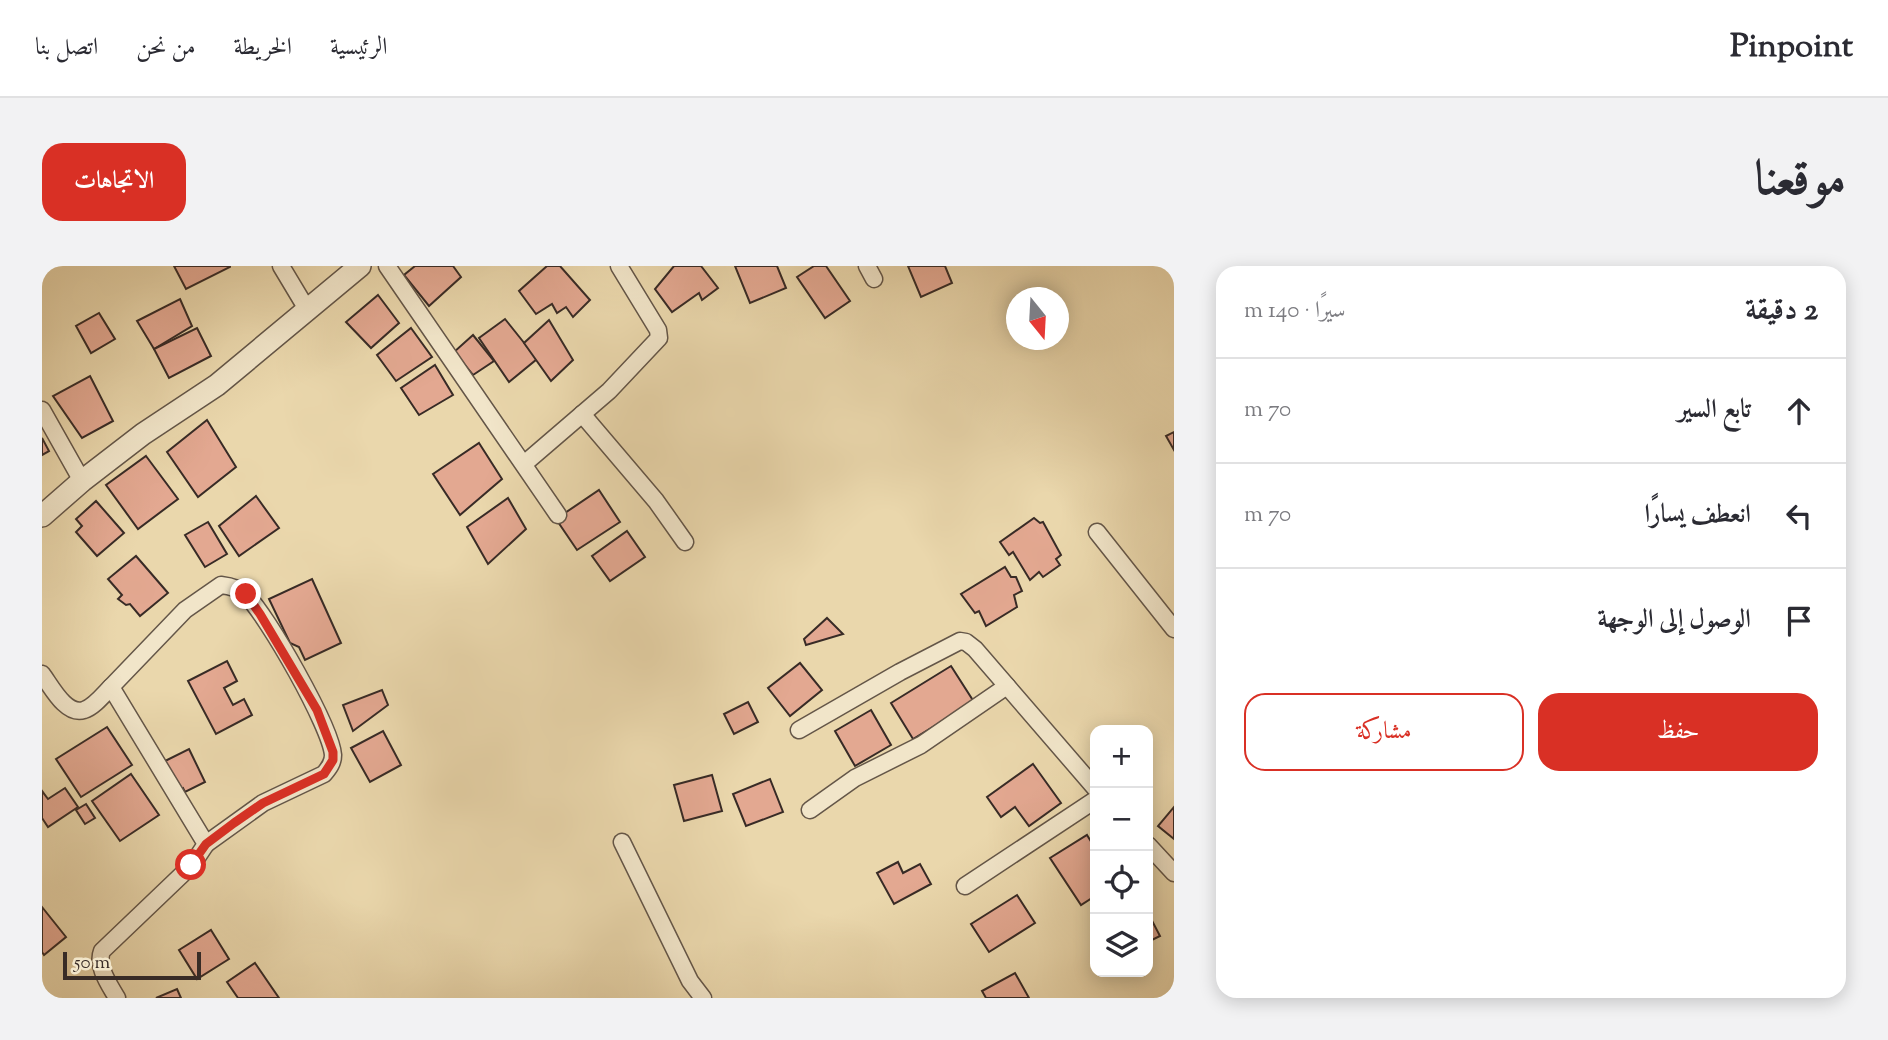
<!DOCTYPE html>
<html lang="ar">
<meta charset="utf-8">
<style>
:root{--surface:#fff;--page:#f2f2f3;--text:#2b2b33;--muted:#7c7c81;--line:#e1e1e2;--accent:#d93025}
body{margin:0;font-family:"Sorts Mill Goudy",Amiri,serif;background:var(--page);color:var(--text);direction:rtl}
.controls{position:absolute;right:21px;bottom:21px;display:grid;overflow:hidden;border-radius:14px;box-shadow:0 4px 18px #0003}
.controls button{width:63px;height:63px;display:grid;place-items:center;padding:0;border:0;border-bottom:2px solid var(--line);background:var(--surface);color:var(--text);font:35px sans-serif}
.compass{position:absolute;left:964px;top:21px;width:63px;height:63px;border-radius:50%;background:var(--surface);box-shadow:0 4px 18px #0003;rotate:162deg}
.scale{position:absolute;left:21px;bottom:18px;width:138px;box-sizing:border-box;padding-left:7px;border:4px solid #382b26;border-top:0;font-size:19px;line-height:24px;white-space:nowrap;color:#382b26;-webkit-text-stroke:5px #f1e5c9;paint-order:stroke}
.stop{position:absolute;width:21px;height:21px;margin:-16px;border:5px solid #d93025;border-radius:50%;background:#fff}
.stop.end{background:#d93025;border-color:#fff;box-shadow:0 2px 7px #0008}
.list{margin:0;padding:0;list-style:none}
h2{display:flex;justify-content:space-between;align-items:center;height:91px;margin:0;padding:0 28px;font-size:30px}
h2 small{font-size:23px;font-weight:400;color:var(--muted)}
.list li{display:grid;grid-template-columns:46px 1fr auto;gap:21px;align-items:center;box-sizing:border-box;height:105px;padding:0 28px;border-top:2px solid var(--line)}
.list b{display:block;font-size:26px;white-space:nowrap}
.list em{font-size:23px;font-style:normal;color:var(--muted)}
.actions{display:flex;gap:14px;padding:21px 28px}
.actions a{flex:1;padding:16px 0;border:2px solid var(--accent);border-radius:21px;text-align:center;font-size:24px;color:var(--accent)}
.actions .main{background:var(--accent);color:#fff}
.icon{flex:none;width:38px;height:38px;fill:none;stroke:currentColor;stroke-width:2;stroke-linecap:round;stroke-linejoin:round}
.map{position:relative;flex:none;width:1132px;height:732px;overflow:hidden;direction:ltr;border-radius:21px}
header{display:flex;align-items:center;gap:42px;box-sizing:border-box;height:98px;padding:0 35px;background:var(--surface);border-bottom:2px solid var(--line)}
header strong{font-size:33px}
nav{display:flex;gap:38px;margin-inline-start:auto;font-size:24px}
.intro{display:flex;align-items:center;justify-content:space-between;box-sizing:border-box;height:168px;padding:0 42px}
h1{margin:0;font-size:49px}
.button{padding:18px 32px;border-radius:21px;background:var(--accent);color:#fff;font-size:24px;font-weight:700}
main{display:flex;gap:42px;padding:0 42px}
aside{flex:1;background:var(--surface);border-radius:21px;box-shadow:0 4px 18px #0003}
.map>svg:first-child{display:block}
.building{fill:#e3a891;stroke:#382b26;stroke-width:2}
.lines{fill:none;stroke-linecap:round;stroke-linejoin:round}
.minor-casing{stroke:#645648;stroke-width:19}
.tertiary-casing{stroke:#645648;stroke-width:24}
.minor{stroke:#f1e5c9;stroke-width:16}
.tertiary{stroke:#f1e5c9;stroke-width:21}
.route{stroke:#d93025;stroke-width:9}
</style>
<header>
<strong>Pinpoint</strong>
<nav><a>الرئيسية</a><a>الخريطة</a><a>من نحن</a><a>اتصل بنا</a></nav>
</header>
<div class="intro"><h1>موقعنا</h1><a class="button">الاتجاهات</a></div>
<main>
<aside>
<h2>2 دقيقة<small>سيرًا · 140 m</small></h2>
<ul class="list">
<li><svg class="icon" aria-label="ahead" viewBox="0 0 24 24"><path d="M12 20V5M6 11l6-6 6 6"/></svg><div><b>تابع السير</b></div><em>70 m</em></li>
<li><svg class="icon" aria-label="left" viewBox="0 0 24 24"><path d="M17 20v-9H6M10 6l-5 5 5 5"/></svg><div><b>انعطف يسارًا</b></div><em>70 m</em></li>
<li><svg class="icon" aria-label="arrive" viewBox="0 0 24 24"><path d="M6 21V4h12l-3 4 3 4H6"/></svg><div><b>الوصول إلى الوجهة</b></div></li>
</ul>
<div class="actions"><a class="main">حفظ</a><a>مشاركة</a></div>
</aside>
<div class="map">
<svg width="1132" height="732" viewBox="0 0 1132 732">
<rect width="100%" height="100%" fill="#ead7ac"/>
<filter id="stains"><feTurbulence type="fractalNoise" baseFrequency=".00286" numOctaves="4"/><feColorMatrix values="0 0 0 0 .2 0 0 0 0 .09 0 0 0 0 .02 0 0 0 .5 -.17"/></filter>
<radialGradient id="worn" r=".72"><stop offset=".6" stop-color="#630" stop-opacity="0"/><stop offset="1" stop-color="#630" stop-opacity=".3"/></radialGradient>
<g class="building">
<polygon points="132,0 188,0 188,1 144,23"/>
<polygon points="373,0 411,0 419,11 387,40 362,9"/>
<polygon points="505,0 518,0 548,34 531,51 524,41 515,47 510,38 494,48 477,25"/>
<polygon points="632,0 659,0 676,22 660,34 657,27 630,46 613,23"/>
<polygon points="693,0 735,0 744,22 708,37"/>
<polygon points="772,0 784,0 808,35 783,52 755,11"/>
<polygon points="866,0 903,0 910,17 879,31"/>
<polygon points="336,29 357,57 329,82 304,56"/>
<polygon points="138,33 150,60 112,83 95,55"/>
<polygon points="57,47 73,73 49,87 34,60"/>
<polygon points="463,53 495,93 467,116 437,72"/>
<polygon points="507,54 531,94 509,115 482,77"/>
<polygon points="155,62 169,90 127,112 112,83"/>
<polygon points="369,62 390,91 354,115 335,89"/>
<polygon points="431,69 452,95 431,109 412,86"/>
<polygon points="393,99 411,129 377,149 359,122"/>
<polygon points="48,110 71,155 40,172 11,130"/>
<polygon points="165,154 194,201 156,231 125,186"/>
<polygon points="1132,166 1132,184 1124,170"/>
<polygon points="0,172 7,185 0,189"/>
<polygon points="437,177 460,213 418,249 391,208"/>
<polygon points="104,190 136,233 96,263 64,219"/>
<polygon points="557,224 578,256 535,284 514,253"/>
<polygon points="214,230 237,262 197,290 177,260"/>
<polygon points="466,232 484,263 446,298 425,261"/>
<polygon points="54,235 82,267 55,290 34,266 40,260 34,253"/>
<polygon points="992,252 998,257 1001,256 1019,289 1014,293 1018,299 1001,311 997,306 988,314 971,286 967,289 958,276"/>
<polygon points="166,256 185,288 163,301 143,269"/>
<polygon points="585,265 603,291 568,315 550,290"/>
<polygon points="94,290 126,327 98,350 88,338 84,339 76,333 80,329 66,313"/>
<polygon points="963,301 969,311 974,311 980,325 972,329 975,341 944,360 937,345 933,347 919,328"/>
<polygon points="270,313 299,377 263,394 257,381 248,377 227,333"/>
<polygon points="785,352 801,368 764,379 762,373"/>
<polygon points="185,395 195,415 182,422 191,439 202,433 210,449 174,468 146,415"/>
<polygon points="758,397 780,424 748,450 726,422"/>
<polygon points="909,400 932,436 871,473 849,437"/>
<polygon points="340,424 346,439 311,465 301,439"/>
<polygon points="706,436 716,456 692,468 682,448"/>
<polygon points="829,444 849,479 813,500 793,465"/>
<polygon points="65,461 90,499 39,531 14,493"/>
<polygon points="341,465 359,499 328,516 309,482"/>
<polygon points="147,483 163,516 143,526 141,522 137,524 123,495"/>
<polygon points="991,498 1019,537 987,560 973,541 959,551 945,531"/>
<polygon points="89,508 117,549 78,575 50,535"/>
<polygon points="670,509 680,545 642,555 632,519"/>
<polygon points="728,513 741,546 704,560 691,528"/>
<polygon points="23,522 36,541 6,561 0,552 0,525 6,533"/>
<polygon points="44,538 53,552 43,558 34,544"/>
<polygon points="1132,541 1132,573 1116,560"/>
<polygon points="1045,569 1053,582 1053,630 1039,639 1008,592"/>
<polygon points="856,596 861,607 878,598 889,618 852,638 835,607"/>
<polygon points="975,629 993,657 947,686 929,658"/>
<polygon points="0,641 24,671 2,689 0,686"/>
<polygon points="1106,647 1118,670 1106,676"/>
<polygon points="169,664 187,693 155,713 137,684"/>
<polygon points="213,697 237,732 196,732 185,716"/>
<polygon points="973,707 987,732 944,732 940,725"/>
<polygon points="135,723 139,732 114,732"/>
</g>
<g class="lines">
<g class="minor-casing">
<g id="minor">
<polyline points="239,0 266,45"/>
<polyline points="345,0 516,249"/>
<polyline points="825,0 832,13"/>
<polyline points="0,144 40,215"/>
<polyline points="540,148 614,235 643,276"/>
<polyline points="482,198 567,125 617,72 616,64 577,0"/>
<polyline points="1055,266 1132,363"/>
<path d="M 0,408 C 9,420 24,450 42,444 C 52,441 62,428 69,421 L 164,578 L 150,599 L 60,685 C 54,700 67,718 75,732"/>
<path d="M 69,421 L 143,344 L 179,319 C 188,320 197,322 204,329 C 225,349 289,461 291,489 C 291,497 287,502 282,508 L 221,537 L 164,578"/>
<polyline points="757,464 858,406 918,375 924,376 933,383 1053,522"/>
<polyline points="768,544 813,512 879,479 965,420"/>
<polyline points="580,576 648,715 661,732"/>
<polyline points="1106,579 1132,607"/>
<polyline points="923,620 1053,534"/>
</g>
</g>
<g class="tertiary-casing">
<polyline id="tertiary" points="0,250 40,215 101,168 175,119 318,0"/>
</g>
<use href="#minor" class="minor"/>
<use href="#tertiary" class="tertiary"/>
</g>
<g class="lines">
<polyline class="route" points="149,599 164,578 192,557 221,537 282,508 291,494 291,486 275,444 218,348 204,328"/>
</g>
<rect width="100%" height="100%" filter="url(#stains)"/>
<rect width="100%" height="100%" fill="url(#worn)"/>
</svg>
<div class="controls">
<button>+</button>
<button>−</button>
<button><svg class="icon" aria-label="locate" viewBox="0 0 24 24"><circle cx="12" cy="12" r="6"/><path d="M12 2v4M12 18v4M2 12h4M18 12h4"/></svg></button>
<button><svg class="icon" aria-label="layers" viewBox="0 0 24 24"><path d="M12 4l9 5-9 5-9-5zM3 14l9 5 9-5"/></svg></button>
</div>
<svg class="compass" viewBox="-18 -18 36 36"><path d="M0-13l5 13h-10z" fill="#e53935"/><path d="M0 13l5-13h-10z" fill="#7c7c81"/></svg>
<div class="scale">50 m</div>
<div class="stop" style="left:149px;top:599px"></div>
<div class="stop end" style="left:204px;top:328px"></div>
</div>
</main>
